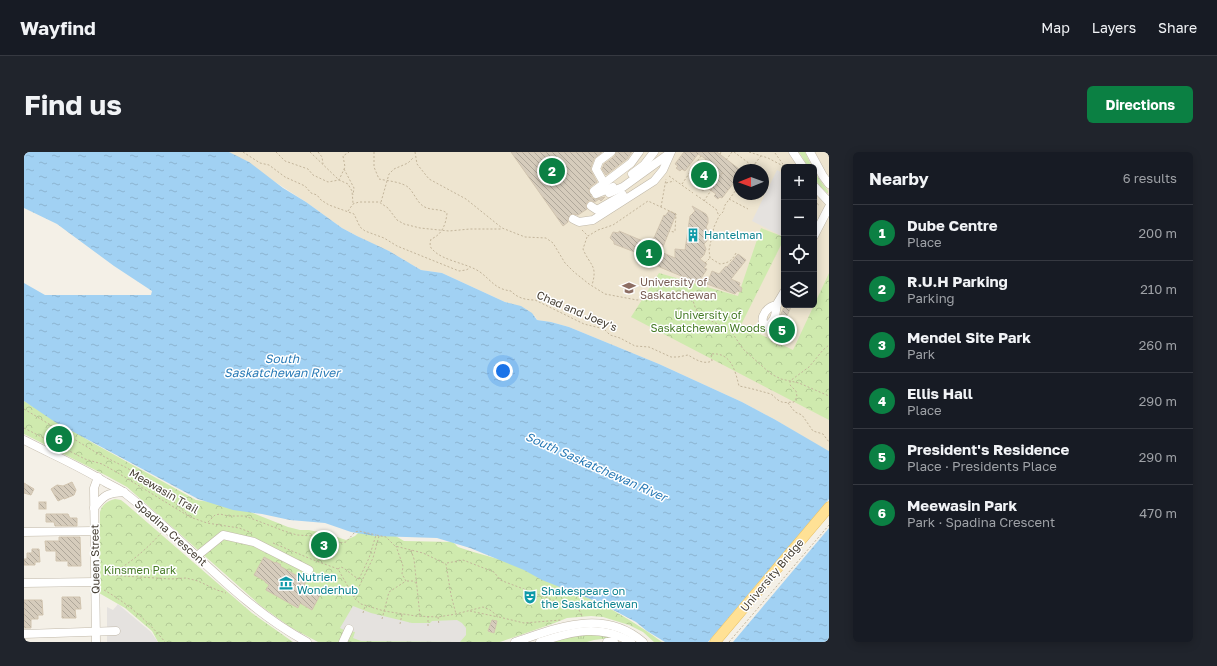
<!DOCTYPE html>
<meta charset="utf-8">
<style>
:root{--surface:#171b24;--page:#20242c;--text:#f1f3f6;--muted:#9ea1a6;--line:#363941;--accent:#0b8043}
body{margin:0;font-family:"Golos Text",sans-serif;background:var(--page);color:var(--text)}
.controls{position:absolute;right:12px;top:12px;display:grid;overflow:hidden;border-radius:6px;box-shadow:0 2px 10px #0003}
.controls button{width:36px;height:36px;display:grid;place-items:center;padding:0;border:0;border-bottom:1px solid var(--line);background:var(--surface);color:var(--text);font:20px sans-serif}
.compass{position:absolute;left:709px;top:12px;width:36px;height:36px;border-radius:50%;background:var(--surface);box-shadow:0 2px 10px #0003;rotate:269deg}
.you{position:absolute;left:479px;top:219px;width:14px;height:14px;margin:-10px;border:3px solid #fff;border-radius:50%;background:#1a73e8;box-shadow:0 0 0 6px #1a73e833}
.badge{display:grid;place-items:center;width:26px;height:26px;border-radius:50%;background:var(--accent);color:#fff;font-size:13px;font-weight:700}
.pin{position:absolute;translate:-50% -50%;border:2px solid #fff;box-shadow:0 1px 4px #0006}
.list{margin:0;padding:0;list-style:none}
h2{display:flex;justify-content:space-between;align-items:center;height:52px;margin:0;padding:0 16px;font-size:17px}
h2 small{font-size:13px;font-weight:400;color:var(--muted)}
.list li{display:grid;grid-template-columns:26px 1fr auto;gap:12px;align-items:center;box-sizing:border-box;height:56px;padding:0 16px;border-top:1px solid var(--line)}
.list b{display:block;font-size:15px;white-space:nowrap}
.list p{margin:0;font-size:13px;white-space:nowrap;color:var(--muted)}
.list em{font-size:13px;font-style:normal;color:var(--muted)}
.icon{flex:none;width:22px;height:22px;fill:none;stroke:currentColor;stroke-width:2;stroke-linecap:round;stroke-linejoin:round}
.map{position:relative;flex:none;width:805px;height:490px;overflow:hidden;border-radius:6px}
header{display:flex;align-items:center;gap:24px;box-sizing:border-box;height:56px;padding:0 20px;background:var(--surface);border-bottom:1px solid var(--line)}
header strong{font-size:19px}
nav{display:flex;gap:22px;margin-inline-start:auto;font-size:14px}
.intro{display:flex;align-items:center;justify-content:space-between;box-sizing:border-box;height:96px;padding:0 24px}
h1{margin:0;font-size:28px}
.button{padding:10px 18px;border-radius:6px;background:var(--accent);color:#fff;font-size:14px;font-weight:700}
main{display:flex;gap:24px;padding:0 24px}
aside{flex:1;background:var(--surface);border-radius:6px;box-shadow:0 2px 10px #0003}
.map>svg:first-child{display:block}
.education{fill:#eee5d0;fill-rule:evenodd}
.grass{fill:url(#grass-tufts)}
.forest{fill:url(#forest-crowns)}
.parking{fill:#e5e2df}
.water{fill:url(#water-ripples)}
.pier{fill:#f4f0e7}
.building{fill:url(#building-back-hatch);stroke:#d1c4af}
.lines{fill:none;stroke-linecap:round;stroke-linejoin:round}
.minor-casing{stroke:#c0b8a9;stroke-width:9}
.major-casing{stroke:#e8c061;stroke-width:11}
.path{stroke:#c2b49a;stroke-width:1;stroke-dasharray:2 2;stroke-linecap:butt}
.minor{stroke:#fff;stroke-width:8}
.major{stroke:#ffe195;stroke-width:10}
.labels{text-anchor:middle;stroke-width:3;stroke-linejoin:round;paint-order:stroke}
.culture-label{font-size:11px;fill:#0d838f;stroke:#fff;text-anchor:start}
.education-label{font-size:11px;fill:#785e54;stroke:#fff;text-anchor:start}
.street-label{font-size:11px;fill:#474035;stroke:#fff}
.park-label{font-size:11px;fill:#467b26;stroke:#fff}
.water-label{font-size:12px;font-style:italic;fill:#2a7bb7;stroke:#fff}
</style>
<header>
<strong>Wayfind</strong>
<nav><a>Map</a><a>Layers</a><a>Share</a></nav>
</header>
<div class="intro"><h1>Find us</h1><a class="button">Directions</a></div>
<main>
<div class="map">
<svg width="805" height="490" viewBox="0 0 805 490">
<defs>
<pattern id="grass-tufts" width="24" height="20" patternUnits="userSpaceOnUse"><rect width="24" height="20" fill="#cfeaae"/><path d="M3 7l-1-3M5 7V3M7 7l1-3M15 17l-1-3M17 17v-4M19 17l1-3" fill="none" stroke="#b3ca96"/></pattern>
<pattern id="forest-crowns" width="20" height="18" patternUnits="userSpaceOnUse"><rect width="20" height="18" fill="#cfeaae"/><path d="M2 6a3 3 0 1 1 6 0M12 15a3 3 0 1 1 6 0" fill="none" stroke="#b3ca96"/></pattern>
<pattern id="water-ripples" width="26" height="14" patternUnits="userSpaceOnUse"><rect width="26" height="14" fill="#a1d1f3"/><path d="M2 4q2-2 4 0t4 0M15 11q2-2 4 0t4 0" fill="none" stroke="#8cb4d1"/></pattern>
<pattern id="building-back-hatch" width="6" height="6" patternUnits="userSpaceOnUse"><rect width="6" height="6" fill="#d6ccbc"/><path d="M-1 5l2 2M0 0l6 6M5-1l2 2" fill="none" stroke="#afa79a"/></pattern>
</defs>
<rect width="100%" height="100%" fill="#f4f0e7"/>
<path class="education" d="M 205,0 L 805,0 L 805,300 L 750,267 L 718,250 L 635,212 L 545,175 L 527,170 L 513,168 L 511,164 L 489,152 L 481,150 L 418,121 L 397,118 L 365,99 L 354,95 L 318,76 L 282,50 ZM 760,15 L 790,15 L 790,153 L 760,153 ZM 715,18 L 739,18 L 739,42 L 715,42 Z"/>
<g class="grass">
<polygon points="775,0 781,0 788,15 783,13"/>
<path d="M 790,23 L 793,24 L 804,39 L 804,41 L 803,41 C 798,36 791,30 790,23 Z"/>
<polygon points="565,482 580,484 587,486 570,488 563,490 529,490 545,485"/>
</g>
<g class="forest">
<polygon points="737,76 760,85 760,87 717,173 769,198 805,121 805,268 607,165 635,121 714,144"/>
<path d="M 0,249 L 69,291 L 172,348 L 209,353 L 264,375 L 276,378 L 285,378 L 304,382 L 322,388 L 331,384 L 339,376 L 370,383 L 380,389 L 429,390 L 434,395 C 457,403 482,408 504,417 C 550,436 599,461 638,490 L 630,490 L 619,480 L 605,473 L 579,465 L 567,464 L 543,466 L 528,472 L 476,490 L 294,490 L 266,475 L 237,454 L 103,335 L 83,324 L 0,282 Z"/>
<path d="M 91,347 L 97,348 L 102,352 L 228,461 L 269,490 L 134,490 L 128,479 L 101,456 L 75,441 L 76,360 C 78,352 84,349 91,347 Z"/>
</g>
<g class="parking">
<polygon points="753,18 760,22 760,80 758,84 728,69"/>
<polygon points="94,452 127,480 134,490 83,490 83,455 89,458"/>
<polygon points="329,454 347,461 388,471 406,471 408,469 433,468 438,471 442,476 442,483 436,490 337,489 329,486 331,480 320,478 316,476"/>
</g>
<polygon class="water" points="0,0 205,0 225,10 259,36 282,50 318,76 333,84 365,99 397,118 418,121 481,150 497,154 508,161 513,168 527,170 545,175 635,212 718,250 750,267 803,298 805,299 805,490 641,490 623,479 612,470 576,451 518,428 500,418 446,396 413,386 351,384 327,380 301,371 266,368 238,362 209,358 174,347 31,270 0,249 0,131 21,143 127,143 128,139 90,114 33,72 0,56"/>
<polygon class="pier" points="805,347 805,376 709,490 684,490"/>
<g class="building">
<polygon points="487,0 578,0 570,7 567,15 567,19 573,30 566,35 565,39 568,46 571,47 581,45 577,49 575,47 571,50 568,49 564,49 562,53 563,57 554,63 549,62 546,63 544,67 544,70 539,74"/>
<polygon points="592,0 608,0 603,7 582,23 578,17 580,12 591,4"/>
<polygon points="660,0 693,0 715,17 715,24 698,46 696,45 694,47 690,44 692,42 682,35 679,39 666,29 682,7 674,2 661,19 658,17 656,19 652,16 654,14 651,12"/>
<polygon points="668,54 682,62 684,66 684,71 682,75 684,79 683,89 680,92 682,97 680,103 676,107 683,112 680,116 683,117 674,131 614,106 616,102 590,92 590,90 586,86 589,80 595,81 595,79 621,90 630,86 640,63 641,64 645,59 652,62 637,100 651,106 651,97 661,98 666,64 671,59"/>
<polygon points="714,102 722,108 707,127 716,131 715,134 718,136 717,140 713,139 711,142 683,132 688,119 695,122 702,114 703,115"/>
<polygon points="761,153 768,153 762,166 769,169 756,194 747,189 749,186 748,180 755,175 752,173"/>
<polygon points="48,330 52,338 50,343 40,347 40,346 34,349 27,337 33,333 39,334"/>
<polygon points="0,331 10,337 7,343 0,341"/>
<rect x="15" y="350" width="7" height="7"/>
<polygon points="22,362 44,362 46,366 53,366 53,374 31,374 30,370 22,370"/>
<polygon points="35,385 56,385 57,414 44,414 44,409 32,409 32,399 22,399 21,389 35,389"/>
<polygon points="8,397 15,397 16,410 11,410 11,413 0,413 0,407 3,407 3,401 8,401"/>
<polygon points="240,405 251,411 252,410 257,413 256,414 282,429 280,434 296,443 288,458 276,451 274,456 242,438 245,433 241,430 241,429 230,423"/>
<polygon points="38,445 56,445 57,457 51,457 52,466 38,466"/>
<polygon points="0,448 18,448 19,463 14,463 14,467 7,467 7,476 0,476"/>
<polygon points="468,468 473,469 470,481 464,479"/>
</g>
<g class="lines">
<g class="minor-casing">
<g id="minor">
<polyline points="769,0 779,15"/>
<polyline points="786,0 799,24 805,32"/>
<polyline points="608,22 620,13 630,0"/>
<polyline points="580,31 572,17 575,9 587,0"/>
<polyline points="790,34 805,50"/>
<polyline points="570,39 607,11 615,0"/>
<polyline points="585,41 599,35 646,1"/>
<polyline points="572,42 589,35"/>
<polyline points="567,54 573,58 599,43"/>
<polyline points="549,67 555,70 569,68 630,29 639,18 647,0"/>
<polyline points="790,84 805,55"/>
<path d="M 753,153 C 744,154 734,165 741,174 L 744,174 C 753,165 751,162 753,152 C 755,148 758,144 760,140"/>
<path d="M 0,288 C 27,302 55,314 81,330 C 88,334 96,337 102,342 C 163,389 214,453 283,490"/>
<path d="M 70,356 C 80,343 83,341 100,340"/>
<polyline points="0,380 70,379"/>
<polyline points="173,404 199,383 230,390 285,418"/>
<polyline points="0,431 71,430"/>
<polyline points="0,482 92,479"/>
<polyline points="72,490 70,336 74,325"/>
<polyline points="319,490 325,477"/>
<path d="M 491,490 C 534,476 579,456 619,490"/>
<path d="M 516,490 C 549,479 576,472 607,490"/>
<polyline points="583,490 590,490"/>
</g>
</g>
<g class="major-casing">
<polyline id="major" points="691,490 805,355"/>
</g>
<g class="path">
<polyline points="219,0 236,11 245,13 261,25 281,34 287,41 293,43 297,48 305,53 330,62 336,75 341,79 360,86 373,94 435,119 442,118 446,116"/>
<polyline points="252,0 261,9 284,17 289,23 304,30 315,28 321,15 319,4 325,0"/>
<polyline points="286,0 315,28 324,32 328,39 329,51"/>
<polyline points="294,0 298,5 299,12"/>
<path d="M 350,0 L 350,15 L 355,27 C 364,29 379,30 385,36 C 390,41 393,50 399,54 C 406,59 416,56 423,61 C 422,72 418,83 407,87 C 406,91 405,95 409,98 C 419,109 443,111 456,120 C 468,129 471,137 487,139 C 493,146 502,148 511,148 L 560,172 L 580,177 L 586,183 L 596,186 L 611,194 L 625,195 L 647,205 L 654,205 L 664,203 C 671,207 679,213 688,209 L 687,202 C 707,200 711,218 715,234 C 726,236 736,239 747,242 C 750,244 751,246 754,248 C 759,252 765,250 770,250 L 773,245 L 772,239 L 766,233 L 766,229 L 785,215 L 799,198 L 805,193"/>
<polyline points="391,0 393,12 405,27 442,47 478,76 501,85 522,86 529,91 541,111 550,120 565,132 581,142 613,148 623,147 650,140 661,140 667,142 671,155 676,163 707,179 719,197 747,222 757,227 775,231 805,244"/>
<polyline points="710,0 734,18"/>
<polyline points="725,0 744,6 761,15"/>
<polyline points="803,0 805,5"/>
<polyline points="751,1 761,15"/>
<polyline points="696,2 697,0"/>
<polyline points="702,8 708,0"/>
<polyline points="320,17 330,36 329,43"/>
<polyline points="726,18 737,4"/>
<polyline points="739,22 741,23"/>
<polyline points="645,24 669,41"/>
<polyline points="642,31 650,29"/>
<polyline points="658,32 677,4"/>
<polyline points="672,43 692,57 695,64"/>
<polyline points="705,47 724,57"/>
<polyline points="680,49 699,20"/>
<polyline points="790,49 796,54"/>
<polyline points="357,50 365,22 370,17 384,11 390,5"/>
<polyline points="637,55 642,27"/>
<polyline points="324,59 329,52 335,50 355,50 364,56 373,68 380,72 396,76 425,79 446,77 477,77"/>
<polyline points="558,78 564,84 574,78 589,73 624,49 652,62 651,79 650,80 645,79"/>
<path d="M 563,85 L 559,97 C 566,114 574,113 568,133"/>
<path d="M 712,101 C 708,109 704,111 696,112 L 686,106 L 685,98 L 690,75 L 695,64 L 699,60 L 701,53 L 715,34"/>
<polyline points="681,111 686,106"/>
<polyline points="764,251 771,260 778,263 789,279 799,282 805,290"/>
<polyline points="0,257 73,301 103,316 134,335 165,364"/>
<polyline points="0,276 61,307 78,312 94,321 166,365 183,371 215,376 228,381"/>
<polyline points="184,370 191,363 196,362 204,364 221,364 260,379 273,383 290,384 315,391 322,390 331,380 335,379 352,383"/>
<polyline points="249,391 287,407 314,417 331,447 337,452 360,459 392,464 414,465 432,462 459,455 466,458 475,465 500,471 537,468"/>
<polyline points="387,398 390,407 396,464"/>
<polyline points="423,411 439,408 470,420 476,428 555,458 559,465"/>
<path d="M 314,417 L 317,415 C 323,417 328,424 335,427"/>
<path d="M 79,423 C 97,421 126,394 137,381"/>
<polyline points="84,423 147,427 162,426 174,429 193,438 202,441"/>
<polyline points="335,427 345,406 352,383 362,385 371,394 399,401 422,412 427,443 432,462"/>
<polyline points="383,429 389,429 393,432"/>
<path d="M 80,438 C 103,451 124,469 141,490"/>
<polyline points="330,445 349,406 355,384"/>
<polyline points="446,459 474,465"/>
<polyline points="339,461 341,454"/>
<polyline points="414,465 415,473"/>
<polyline points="358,467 365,440 382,429 378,422 379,414 372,394"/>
<polyline points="376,472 378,462"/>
<polyline points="404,474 404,464"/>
<polyline points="705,490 805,373"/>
</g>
<use href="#minor" class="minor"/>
<use href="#major" class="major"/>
</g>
<defs>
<g id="building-bare" transform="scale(1.08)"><path d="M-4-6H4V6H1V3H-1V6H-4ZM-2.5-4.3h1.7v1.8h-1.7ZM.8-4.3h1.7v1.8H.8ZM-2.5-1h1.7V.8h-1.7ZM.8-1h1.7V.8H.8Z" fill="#0f9aa8" stroke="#fff" stroke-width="2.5" paint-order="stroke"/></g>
<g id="university-bare" transform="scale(1.08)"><path d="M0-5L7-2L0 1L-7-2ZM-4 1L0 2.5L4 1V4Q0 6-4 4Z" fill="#8d6e63" stroke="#fff" stroke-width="2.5" paint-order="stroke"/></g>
<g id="museum-bare" transform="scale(1.08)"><path d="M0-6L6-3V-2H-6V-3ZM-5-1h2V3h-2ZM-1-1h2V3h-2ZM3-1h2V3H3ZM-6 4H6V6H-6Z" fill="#0f9aa8" stroke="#fff" stroke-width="2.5" paint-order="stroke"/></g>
<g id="theatre-bare" transform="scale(1.08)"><path d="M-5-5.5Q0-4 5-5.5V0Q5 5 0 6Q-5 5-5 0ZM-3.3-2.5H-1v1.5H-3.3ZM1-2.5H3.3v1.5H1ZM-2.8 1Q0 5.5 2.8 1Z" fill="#0f9aa8" stroke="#fff" stroke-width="2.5" paint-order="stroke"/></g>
</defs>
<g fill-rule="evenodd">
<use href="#building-bare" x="669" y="83"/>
<use href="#university-bare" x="605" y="136"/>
<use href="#museum-bare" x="262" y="431"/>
<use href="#theatre-bare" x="506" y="445"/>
</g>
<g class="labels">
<g class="culture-label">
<text x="680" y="87">Hantelman</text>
<text x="273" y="429">Nutrien<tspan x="273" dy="13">Wonderhub</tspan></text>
<text x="517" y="443">Shakespeare on<tspan x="517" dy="13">the Saskatchewan</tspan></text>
</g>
<g class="education-label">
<text x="616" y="134">University of<tspan x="616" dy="13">Saskatchewan</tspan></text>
</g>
<g class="street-label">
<text transform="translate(553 159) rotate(23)" y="4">Chad and Joey's</text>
<text transform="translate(140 339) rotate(30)" y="4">Meewasin Trail</text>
<text transform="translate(147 381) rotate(42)" y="4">Spadina Crescent</text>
<text transform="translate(71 407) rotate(-91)" y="4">Queen Street</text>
<text transform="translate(748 423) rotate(-50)" y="4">University Bridge</text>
</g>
<g class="park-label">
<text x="684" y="167">University of<tspan x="684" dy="13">Saskatchewan Woods</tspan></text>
<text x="116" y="422">Kinsmen Park</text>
</g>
<g class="water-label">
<text x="258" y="211">South<tspan x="258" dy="14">Saskatchewan River</tspan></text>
<text transform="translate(572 315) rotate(24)" y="4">South Saskatchewan River</text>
</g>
</g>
</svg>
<div class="controls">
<button>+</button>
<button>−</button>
<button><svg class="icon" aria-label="locate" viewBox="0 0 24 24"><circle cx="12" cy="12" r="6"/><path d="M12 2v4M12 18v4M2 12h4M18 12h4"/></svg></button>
<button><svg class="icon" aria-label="layers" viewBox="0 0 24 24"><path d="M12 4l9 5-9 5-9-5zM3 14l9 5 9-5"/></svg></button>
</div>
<svg class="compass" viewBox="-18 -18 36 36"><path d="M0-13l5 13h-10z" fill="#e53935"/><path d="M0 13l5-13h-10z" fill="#9ea1a6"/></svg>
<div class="you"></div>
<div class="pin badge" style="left:625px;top:101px">1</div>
<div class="pin badge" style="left:528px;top:19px">2</div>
<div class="pin badge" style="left:300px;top:393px">3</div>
<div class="pin badge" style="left:680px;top:23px">4</div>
<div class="pin badge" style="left:758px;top:178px">5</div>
<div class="pin badge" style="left:35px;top:287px">6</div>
</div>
<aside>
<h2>Nearby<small>6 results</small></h2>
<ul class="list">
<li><span class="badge">1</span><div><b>Dube Centre</b><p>Place</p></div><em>200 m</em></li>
<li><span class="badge">2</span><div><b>R.U.H Parking</b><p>Parking</p></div><em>210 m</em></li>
<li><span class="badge">3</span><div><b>Mendel Site Park</b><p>Park</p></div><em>260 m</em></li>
<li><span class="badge">4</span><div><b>Ellis Hall</b><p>Place</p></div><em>290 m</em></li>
<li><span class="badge">5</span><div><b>President's Residence</b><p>Place · Presidents Place</p></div><em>290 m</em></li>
<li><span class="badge">6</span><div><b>Meewasin Park</b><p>Park · Spadina Crescent</p></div><em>470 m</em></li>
</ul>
</aside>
</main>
